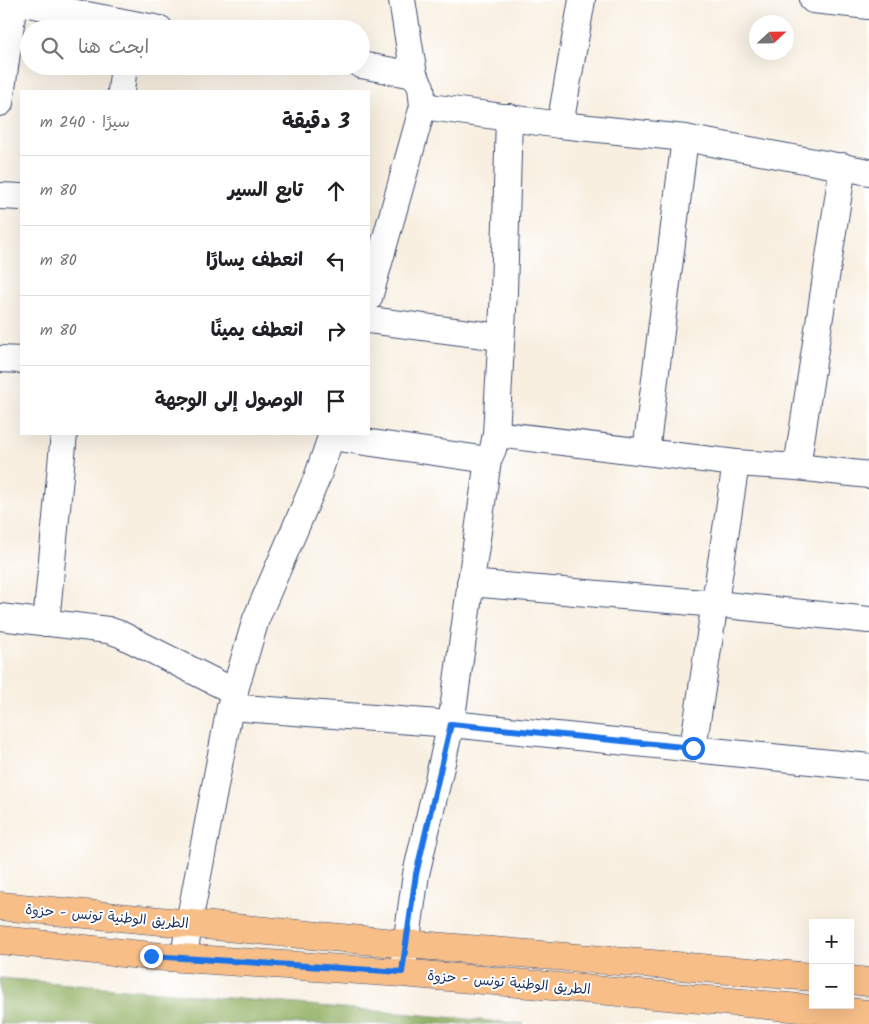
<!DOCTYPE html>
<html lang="ar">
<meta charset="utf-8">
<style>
:root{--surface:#fff;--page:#f6f6f6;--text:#202124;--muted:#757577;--line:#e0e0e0}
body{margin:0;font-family:Kalam,"Playpen Sans Arabic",sans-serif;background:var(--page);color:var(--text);direction:rtl}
.controls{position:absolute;right:15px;bottom:15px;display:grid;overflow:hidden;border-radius:0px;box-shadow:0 5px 20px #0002}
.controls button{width:45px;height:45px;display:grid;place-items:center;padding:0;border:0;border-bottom:1px solid var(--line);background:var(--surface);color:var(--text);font:25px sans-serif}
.compass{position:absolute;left:749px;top:15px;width:45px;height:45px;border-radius:50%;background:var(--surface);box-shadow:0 5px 20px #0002;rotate:68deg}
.stop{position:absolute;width:15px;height:15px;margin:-11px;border:4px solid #1a73e8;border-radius:50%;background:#fff}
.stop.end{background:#1a73e8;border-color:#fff;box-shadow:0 1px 5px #0008}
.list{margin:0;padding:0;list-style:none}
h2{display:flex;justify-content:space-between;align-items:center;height:65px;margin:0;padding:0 20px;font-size:21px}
h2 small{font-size:16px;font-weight:400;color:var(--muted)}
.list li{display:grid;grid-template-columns:32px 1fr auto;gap:15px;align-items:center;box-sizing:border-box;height:70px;padding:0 20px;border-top:1px solid var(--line)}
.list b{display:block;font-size:19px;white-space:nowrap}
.list em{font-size:16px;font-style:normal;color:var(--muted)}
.icon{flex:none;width:28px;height:28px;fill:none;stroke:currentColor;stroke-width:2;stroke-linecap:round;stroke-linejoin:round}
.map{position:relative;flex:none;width:869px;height:1024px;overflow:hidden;direction:ltr}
.search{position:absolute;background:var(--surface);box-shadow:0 5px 20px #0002;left:20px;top:20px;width:350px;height:55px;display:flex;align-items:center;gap:12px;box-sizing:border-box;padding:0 18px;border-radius:28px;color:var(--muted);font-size:19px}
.panel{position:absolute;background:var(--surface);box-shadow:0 5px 20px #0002;left:20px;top:90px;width:350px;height:345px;border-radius:0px;direction:rtl}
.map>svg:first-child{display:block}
.forest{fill:#91af62;stroke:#566f60}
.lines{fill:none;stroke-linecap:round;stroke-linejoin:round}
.minor-casing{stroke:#3c4c72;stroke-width:28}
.major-casing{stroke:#3c4c72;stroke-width:29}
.minor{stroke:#fff;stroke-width:26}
.major{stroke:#f7be88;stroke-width:28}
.route{stroke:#1a73e8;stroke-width:6}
.labels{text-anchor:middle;stroke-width:4;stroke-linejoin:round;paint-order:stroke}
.street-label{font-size:14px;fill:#1b2f5e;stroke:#fff}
</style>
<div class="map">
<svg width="869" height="1024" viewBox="0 0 869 1024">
<rect width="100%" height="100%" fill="#fff"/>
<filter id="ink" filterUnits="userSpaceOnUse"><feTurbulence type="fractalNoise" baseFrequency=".02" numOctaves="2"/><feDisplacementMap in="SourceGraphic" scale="10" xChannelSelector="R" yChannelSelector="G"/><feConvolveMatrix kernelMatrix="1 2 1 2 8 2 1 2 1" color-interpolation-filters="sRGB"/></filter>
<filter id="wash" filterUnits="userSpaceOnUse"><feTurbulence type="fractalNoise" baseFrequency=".0096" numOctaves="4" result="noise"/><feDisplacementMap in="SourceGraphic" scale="20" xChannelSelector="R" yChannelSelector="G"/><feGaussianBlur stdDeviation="1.12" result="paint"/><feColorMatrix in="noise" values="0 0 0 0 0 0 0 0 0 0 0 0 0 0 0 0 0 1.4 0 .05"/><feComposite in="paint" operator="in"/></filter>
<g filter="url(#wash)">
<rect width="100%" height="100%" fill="#f8efe0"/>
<polygon class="forest" points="0,978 524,1024 0,1024"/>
</g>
<g filter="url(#ink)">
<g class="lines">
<g class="minor-casing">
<g id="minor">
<polyline points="8,0 160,29"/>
<polyline points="813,0 869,6"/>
<polyline points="361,65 414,75"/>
<polyline points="121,91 124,66"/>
<polyline points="0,103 14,2"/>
<polyline points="423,106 560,125 685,138 869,172"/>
<polyline points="560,125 582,0"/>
<polyline points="0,196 21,197"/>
<polyline points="369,298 423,106 421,87 414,75 402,0"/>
<polyline points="369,320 500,337"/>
<polyline points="0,359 21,360"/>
<polyline points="496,434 736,463 797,467 869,475"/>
<polyline points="331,437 488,460"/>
<polyline points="646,452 685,138"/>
<polyline points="797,467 843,166"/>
<polyline points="470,583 716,604 869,620"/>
<polyline points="0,617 108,630 120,634 235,692"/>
<polyline points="46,623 64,434"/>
<polyline points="230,707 451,724 869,767"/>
<polyline points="693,748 736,463"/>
<polyline points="184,958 189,923 230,707 256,619 317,478 332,434"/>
<polyline points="402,973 416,874 451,724 488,460 493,449 496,434 504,292 509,117"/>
</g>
</g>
<g class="major-casing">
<g id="major">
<polyline points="0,906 406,944 813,977"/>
<polyline points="0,940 151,956 402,973 869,1014"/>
<polyline points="850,980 869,982"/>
</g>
</g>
<use href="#minor" class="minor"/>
<use href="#major" class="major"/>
</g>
</g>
<g class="lines" filter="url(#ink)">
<polyline class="route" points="151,956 402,972 416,874 451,724 693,748"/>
</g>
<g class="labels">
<g class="street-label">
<text transform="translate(107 916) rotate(5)" y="5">الطريق الوطنية تونس - حزوة</text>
<text transform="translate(509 982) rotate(5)" y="5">الطريق الوطنية تونس - حزوة</text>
</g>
</g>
</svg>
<div class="controls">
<button>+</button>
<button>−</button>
</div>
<svg class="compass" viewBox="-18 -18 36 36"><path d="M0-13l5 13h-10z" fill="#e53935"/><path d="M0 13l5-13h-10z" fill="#757577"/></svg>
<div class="stop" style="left:693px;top:748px"></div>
<div class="stop end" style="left:151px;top:956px"></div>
<div class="search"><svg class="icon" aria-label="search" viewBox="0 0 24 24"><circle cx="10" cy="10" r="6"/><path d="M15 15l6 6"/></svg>ابحث هنا</div>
<section class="panel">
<h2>3 دقيقة<small>سيرًا · 240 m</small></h2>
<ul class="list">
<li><svg class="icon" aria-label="ahead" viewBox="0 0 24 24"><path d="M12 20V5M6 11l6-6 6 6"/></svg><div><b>تابع السير</b></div><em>80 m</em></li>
<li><svg class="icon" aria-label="left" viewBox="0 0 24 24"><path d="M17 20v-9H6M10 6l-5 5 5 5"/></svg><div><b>انعطف يسارًا</b></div><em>80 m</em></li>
<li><svg class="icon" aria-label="right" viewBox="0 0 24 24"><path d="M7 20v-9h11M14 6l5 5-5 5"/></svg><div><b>انعطف يمينًا</b></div><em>80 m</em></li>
<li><svg class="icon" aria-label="arrive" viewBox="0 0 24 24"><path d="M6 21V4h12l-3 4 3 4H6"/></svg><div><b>الوصول إلى الوجهة</b></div></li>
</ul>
</section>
</div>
